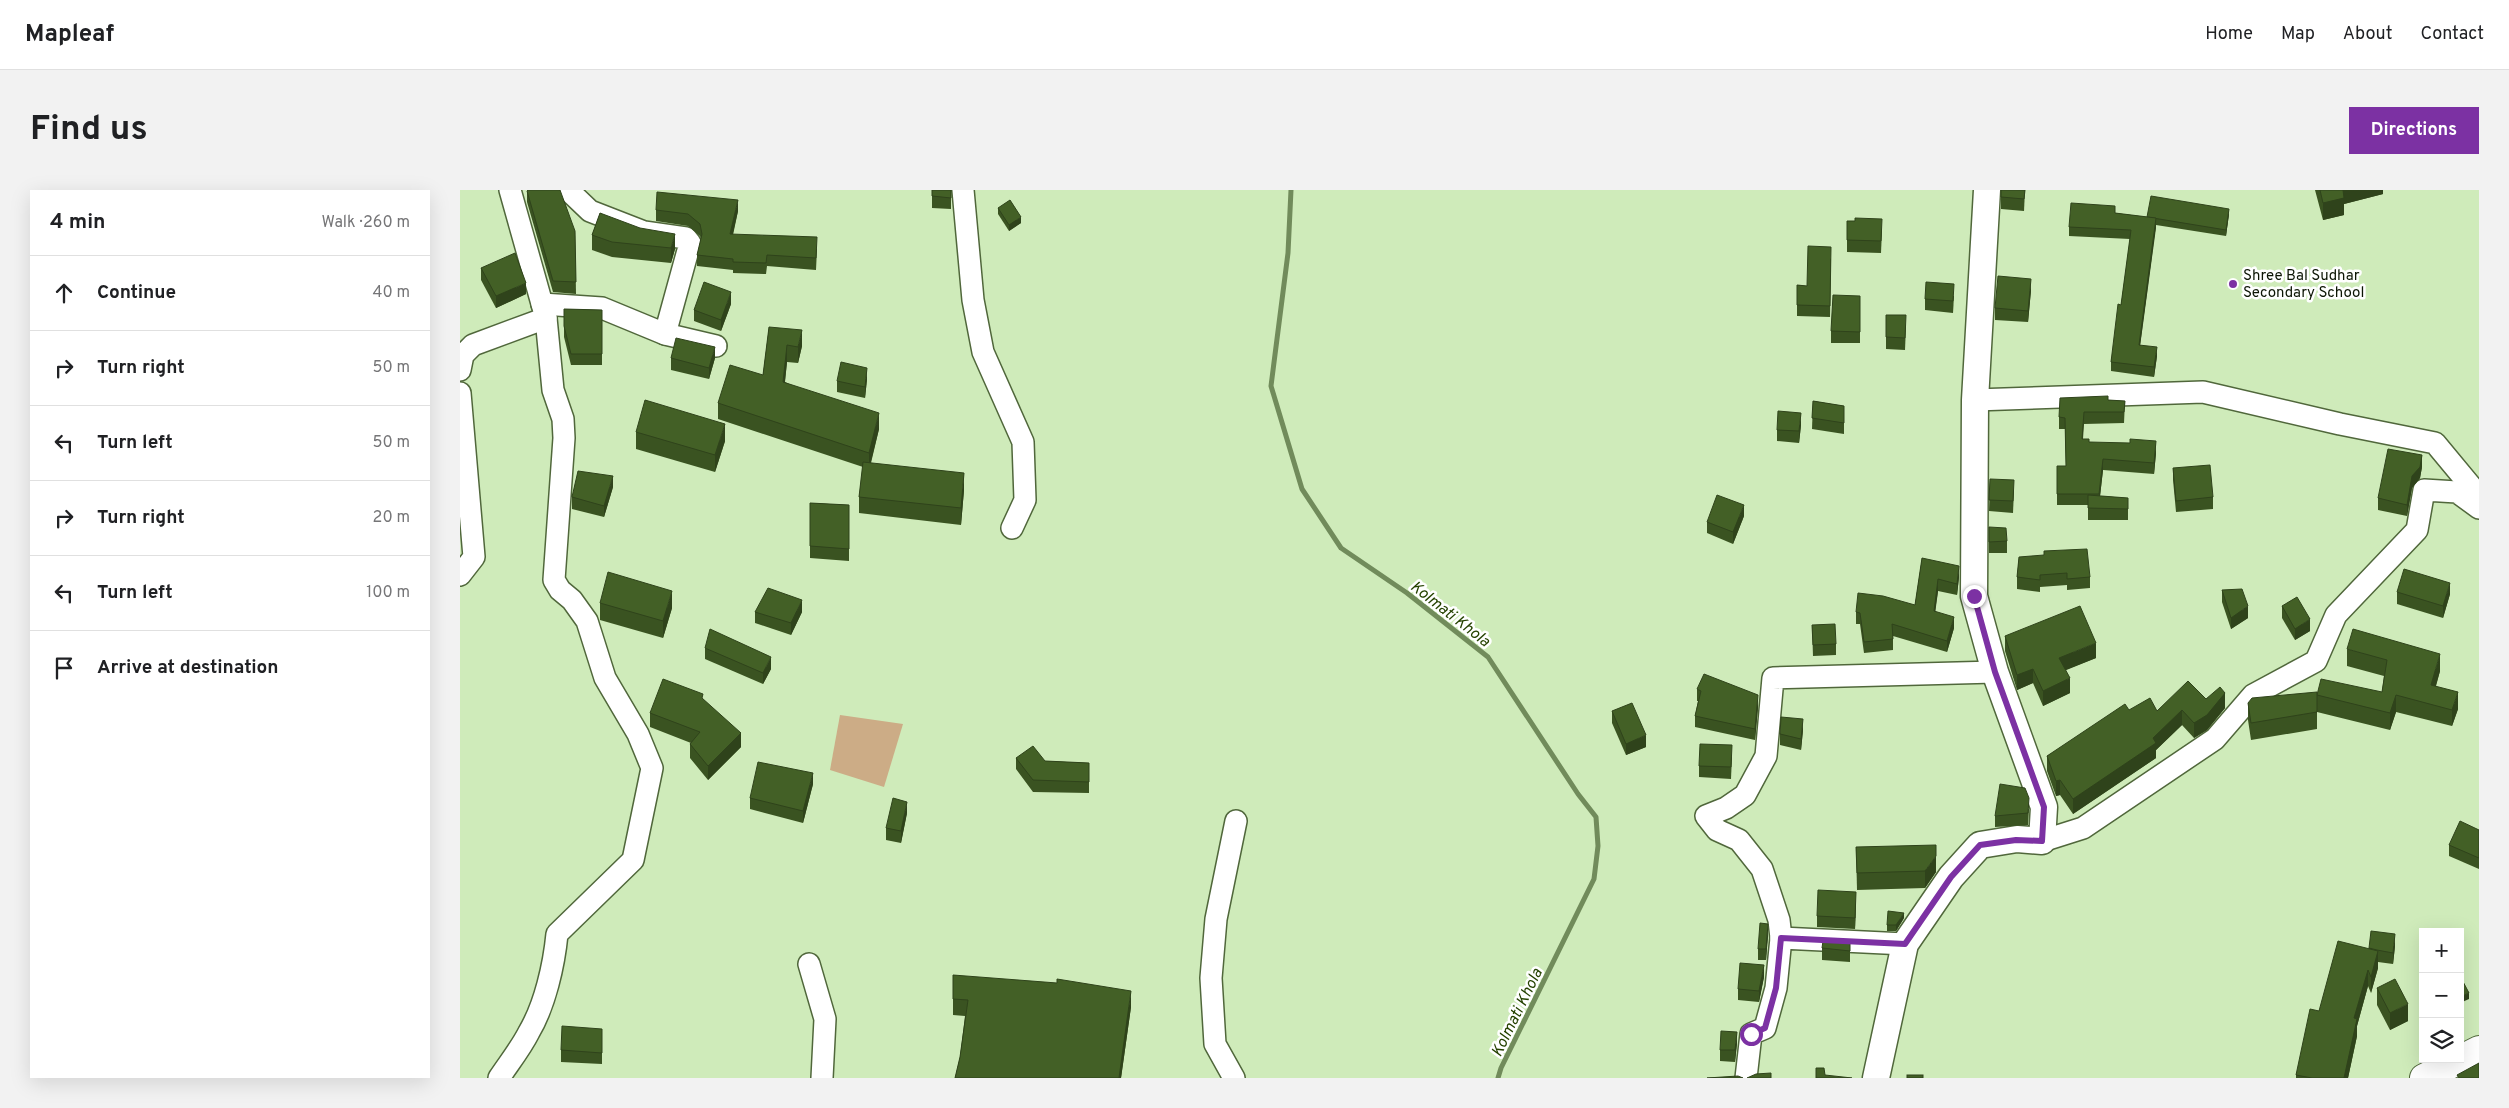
<!DOCTYPE html>
<meta charset="utf-8">
<style>
:root{--surface:#fff;--page:#f2f2f2;--text:#202124;--muted:#757577;--line:#e0e0e0;--accent:#7c31a3}
body{margin:0;font-family:Overpass,sans-serif;background:var(--page);color:var(--text)}
.controls{position:absolute;right:15px;bottom:15px;display:grid;overflow:hidden;border-radius:0px;box-shadow:0 5px 20px #0002}
.controls button{width:45px;height:45px;display:grid;place-items:center;padding:0;border:0;border-bottom:1px solid var(--line);background:var(--surface);color:var(--text);font:25px sans-serif}
.stop{position:absolute;width:15px;height:15px;margin:-11px;border:4px solid #7c31a3;border-radius:50%;background:#fff}
.stop.end{background:#7c31a3;border-color:#fff;box-shadow:0 1px 5px #0008}
.list{margin:0;padding:0;list-style:none}
h2{display:flex;justify-content:space-between;align-items:center;height:65px;margin:0;padding:0 20px;font-size:21px}
h2 small{font-size:16px;font-weight:400;color:var(--muted)}
.list li{display:grid;grid-template-columns:32px 1fr auto;gap:15px;align-items:center;box-sizing:border-box;height:75px;padding:0 20px;border-top:1px solid var(--line)}
.list b{display:block;font-size:19px;white-space:nowrap}
.list em{font-size:16px;font-style:normal;color:var(--muted)}
.icon{flex:none;width:28px;height:28px;fill:none;stroke:currentColor;stroke-width:2;stroke-linecap:round;stroke-linejoin:round}
.map{position:relative;flex:none;width:2019px;height:888px;overflow:hidden;border-radius:0px}
header{display:flex;align-items:center;gap:30px;box-sizing:border-box;height:70px;padding:0 25px;background:var(--surface);border-bottom:1px solid var(--line)}
header strong{font-size:24px}
nav{display:flex;gap:28px;margin-inline-start:auto;font-size:18px}
.intro{display:flex;align-items:center;justify-content:space-between;box-sizing:border-box;height:120px;padding:0 30px}
h1{margin:0;font-size:35px}
.button{padding:12px 22px;border-radius:0px;background:var(--accent);color:#fff;font-size:18px;font-weight:700}
main{display:flex;gap:30px;padding:0 30px}
aside{flex:1;background:var(--surface);border-radius:0px;box-shadow:0 5px 20px #0002}
.map>svg:first-child{display:block}
.green{fill:#ccac86}
.lines{fill:none;stroke-linecap:round;stroke-linejoin:round}
.stream{stroke:#718b5b;stroke-width:5}
.minor-casing{stroke:#50673b;stroke-width:24}
.tertiary-casing{stroke:#50673b;stroke-width:29}
.secondary-casing{stroke:#50673b;stroke-width:30}
.minor{stroke:#fff;stroke-width:21}
.tertiary{stroke:#fff;stroke-width:26}
.secondary{stroke:#fff;stroke-width:28}
.wall{fill:#3a5321}
.shaded-wall{fill:#2f431b}
.building{fill:#436026;stroke:#2f431b}
.route{stroke:#7c31a3;stroke-width:6}
.poi-dot{fill:#7c31a3;stroke:#fff;stroke-width:2}
.labels{text-anchor:middle;stroke-width:5;stroke-linejoin:round;paint-order:stroke}
.poi-label{font-size:15px;fill:#0c1504;stroke:#fff;text-anchor:start}
.water-label{font-size:16px;font-style:italic;fill:#254200;stroke:#fff}
</style>
<header>
<strong>Mapleaf</strong>
<nav><a>Home</a><a>Map</a><a>About</a><a>Contact</a></nav>
</header>
<div class="intro"><h1>Find us</h1><a class="button">Directions</a></div>
<main>
<aside>
<h2>4 min<small>Walk · 260 m</small></h2>
<ul class="list">
<li><svg class="icon" aria-label="ahead" viewBox="0 0 24 24"><path d="M12 20V5M6 11l6-6 6 6"/></svg><div><b>Continue</b></div><em>40 m</em></li>
<li><svg class="icon" aria-label="right" viewBox="0 0 24 24"><path d="M7 20v-9h11M14 6l5 5-5 5"/></svg><div><b>Turn right</b></div><em>50 m</em></li>
<li><svg class="icon" aria-label="left" viewBox="0 0 24 24"><path d="M17 20v-9H6M10 6l-5 5 5 5"/></svg><div><b>Turn left</b></div><em>50 m</em></li>
<li><svg class="icon" aria-label="right" viewBox="0 0 24 24"><path d="M7 20v-9h11M14 6l5 5-5 5"/></svg><div><b>Turn right</b></div><em>20 m</em></li>
<li><svg class="icon" aria-label="left" viewBox="0 0 24 24"><path d="M17 20v-9H6M10 6l-5 5 5 5"/></svg><div><b>Turn left</b></div><em>100 m</em></li>
<li><svg class="icon" aria-label="arrive" viewBox="0 0 24 24"><path d="M6 21V4h12l-3 4 3 4H6"/></svg><div><b>Arrive at destination</b></div></li>
</ul>
</aside>
<div class="map">
<svg width="2019" height="888" viewBox="0 0 2019 888">
<rect width="100%" height="100%" fill="#cfebba"/>
<polygon class="green" points="380,525 443,534 424,597 370,580"/>
<g class="lines">
<polyline class="stream" points="831,0 828,63 811,196 842,299 881,358 947,403 1028,467 1118,604 1136,627 1138,656 1134,689 1041,878 1038,888"/>
<g class="minor-casing">
<g id="minor">
<polyline points="108,0 130,21 184,42 226,48 230,53 205,144"/>
<polyline points="503,0 513,110 523,162 563,252 565,310 552,338"/>
<polyline points="82,114 142,118 205,144 256,156"/>
<polyline points="0,180 3,165 13,155 86,128"/>
<polyline points="0,203 14,367 0,385"/>
<polyline points="1515,210 1743,202 1880,234 1975,253 2019,306"/>
<polyline points="1582,651 1623,638 1755,549 1793,505 1856,471 1876,425 1957,340 1964,300 1997,302 2019,318"/>
<polyline points="1321,748 1319,730 1302,679 1279,650 1257,640 1246,626 1266,618 1285,605 1306,566 1313,488 1535,482"/>
<polyline points="349,774 365,829 362,888"/>
<path d="M 39,888 C 49,873 61,858 69,842 C 85,815 94,775 97,744 L 173,670 L 192,578 L 178,544 L 145,488 L 127,431 L 112,410 L 100,400 L 94,390 L 104,248 L 103,229 L 93,200 L 86,128 L 50,0"/>
<polyline points="774,888 755,854 751,788 756,729 776,631"/>
<polyline points="1286,888 1291,844 1305,838 1316,798 1321,748 1445,754"/>
</g>
</g>
<g class="tertiary-casing">
<polyline id="tertiary" points="1416,888 1445,754 1491,687 1520,655 1557,649 1582,651 1584,617 1535,482 1514,406 1515,210 1527,0"/>
</g>
<g class="secondary-casing">
<polyline id="secondary" points="1964,888 2019,860"/>
</g>
<use href="#minor" class="minor"/>
<use href="#tertiary" class="tertiary"/>
<use href="#secondary" class="secondary"/>
</g>
<g class="wall">
<polygon points="491,0 491,19 472,18 472,6"/>
<polygon points="1541,0 1565,0 1564,21 1541,19"/>
<polygon points="1855,0 1923,0 1923,4 1884,14 1884,25 1863,30"/>
<polygon points="67,1 115,41 116,104 93,102 67,12"/>
<polygon points="538,18 561,33 549,41 538,24"/>
<polygon points="196,20 278,21 273,45 357,59 356,80 307,76 306,84 273,83 273,80 237,76 237,65 241,49 240,46 228,36 196,31"/>
<polygon points="140,23 215,59 211,73 152,67 132,60 132,45"/>
<polygon points="1655,23 1687,27 1769,24 1766,46 1696,35 1680,155 1697,166 1694,187 1651,181 1651,172 1661,115 1670,49 1609,46 1609,37"/>
<polygon points="1387,31 1395,31 1422,40 1421,63 1387,62"/>
<polygon points="1371,68 1370,127 1337,126 1337,95 1347,96"/>
<polygon points="21,78 66,104 36,118 21,90"/>
<polygon points="1571,100 1568,132 1535,130 1535,118"/>
<polygon points="1400,106 1400,153 1371,153 1371,141"/>
<polygon points="1494,106 1493,123 1465,120 1465,109"/>
<polygon points="271,114 261,141 234,131 234,120"/>
<polygon points="104,119 142,120 142,175 111,175 104,147"/>
<polygon points="1426,125 1446,136 1445,160 1426,159"/>
<polygon points="309,137 342,156 338,173 327,172 325,192 419,239 411,273 504,300 501,335 399,323 399,307 403,277 258,229 258,213 303,185"/>
<polygon points="211,168 255,168 249,189 211,180"/>
<polygon points="407,189 405,208 377,202 377,191"/>
<polygon points="1648,210 1665,211 1664,233 1624,234 1623,249 1629,252 1696,263 1694,284 1643,280 1640,306 1668,308 1668,330 1628,330 1628,315 1597,315 1597,276 1606,276 1605,239 1599,239 1599,227"/>
<polygon points="1353,211 1384,216 1384,244 1352,239"/>
<polygon points="1341,235 1339,253 1317,251 1317,240"/>
<polygon points="176,242 265,251 255,282 176,259"/>
<polygon points="1962,277 1960,288 1952,298 1947,326 1918,320 1918,308"/>
<polygon points="1713,278 1753,307 1753,319 1716,322 1713,290"/>
<polygon points="1530,289 1554,301 1553,323 1529,321"/>
<polygon points="153,297 144,327 112,319 112,307"/>
<polygon points="350,313 389,315 389,371 350,368"/>
<polygon points="1284,326 1273,354 1247,343 1247,332"/>
<polygon points="1529,337 1547,351 1547,363 1529,363"/>
<polygon points="1559,367 1630,387 1630,398 1607,400 1607,395 1580,397 1580,402 1557,399 1557,387"/>
<polygon points="1462,368 1499,387 1497,405 1478,401 1475,421 1494,438 1487,462 1433,446 1433,460 1404,463 1400,434 1396,434 1396,422 1455,415"/>
<polygon points="1762,400 1788,428 1771,439 1762,412"/>
<polygon points="1937,402 1990,404 1983,428 1937,414"/>
<polygon points="140,413 212,418 203,448 140,430"/>
<polygon points="1822,416 1850,441 1835,450 1822,428"/>
<polygon points="295,422 342,422 331,445 295,433"/>
<polygon points="1352,435 1376,454 1376,465 1353,466"/>
<polygon points="1545,446 1636,468 1605,480 1610,503 1583,516 1573,493 1557,500 1545,461"/>
<polygon points="245,458 311,479 303,494 245,469"/>
<polygon points="1887,459 1980,481 1976,496 1998,519 1992,536 1936,522 1930,540 1857,522 1857,539 1791,550 1788,530 1788,513 1857,505 1922,502 1924,486 1887,476"/>
<polygon points="1237,499 1298,517 1295,550 1235,537 1235,526 1238,511 1237,511"/>
<polygon points="243,509 281,557 248,590 230,568 230,554 231,553 190,537 190,523"/>
<polygon points="1746,509 1765,518 1747,540 1734,548 1722,535 1696,560 1696,568 1613,624 1600,605 1596,606 1587,581 1587,566 1669,520 1697,521"/>
<polygon points="1152,521 1186,557 1166,565 1152,533"/>
<polygon points="1343,540 1341,560 1320,555 1320,544"/>
<polygon points="1272,567 1271,589 1239,587 1239,576"/>
<polygon points="556,568 585,571 629,573 629,603 573,602 556,579"/>
<polygon points="353,594 343,633 290,619 290,608"/>
<polygon points="1569,619 1568,635 1535,637 1535,626"/>
<polygon points="447,623 441,653 426,650 426,638"/>
<polygon points="2019,640 2019,679 1989,666 1989,655"/>
<polygon points="1396,657 1476,682 1465,698 1397,700"/>
<polygon points="1396,714 1395,739 1357,737 1357,726"/>
<polygon points="1444,728 1436,741 1427,741 1427,735"/>
<polygon points="1308,745 1306,770 1298,770 1298,759"/>
<polygon points="1390,752 1390,772 1362,770 1362,758"/>
<polygon points="1935,756 1933,774 1918,772 1918,778 1911,803 1908,796 1897,836 1897,846 1888,888 1836,888 1836,885 1859,821 1909,758"/>
<polygon points="493,785 671,817 661,888 495,888 500,867 505,826 493,825"/>
<polygon points="1304,787 1299,812 1278,810 1278,799"/>
<polygon points="1917,798 1948,831 1930,840 1917,815"/>
<polygon points="142,839 142,874 101,872 101,860"/>
<polygon points="1277,853 1275,872 1260,871 1260,860"/>
</g>
<g class="shaded-wall">
<polygon points="1882,0 1923,0 1923,4 1884,14 1884,25 1863,30 1863,13"/>
<polygon points="278,10 278,21 270,56 270,44"/>
<polygon points="1769,19 1769,24 1766,46 1766,40"/>
<polygon points="561,27 561,33 549,41 549,35"/>
<polygon points="1696,28 1696,38 1679,164 1679,155"/>
<polygon points="215,44 215,59 211,73 211,58"/>
<polygon points="1571,89 1571,100 1568,132 1568,121"/>
<polygon points="66,93 66,104 36,118 36,106"/>
<polygon points="271,102 271,114 261,141 261,130"/>
<polygon points="342,140 342,156 338,173 338,157"/>
<polygon points="327,155 327,172 323,208 323,192"/>
<polygon points="255,157 255,168 249,189 249,178"/>
<polygon points="1697,157 1697,166 1694,187 1694,177"/>
<polygon points="407,178 407,189 405,208 405,197"/>
<polygon points="419,223 419,239 409,279 409,263"/>
<polygon points="1341,223 1341,235 1339,253 1339,241"/>
<polygon points="265,234 265,251 255,282 255,265"/>
<polygon points="1696,251 1696,263 1694,284 1694,273"/>
<polygon points="1962,265 1962,277 1960,288 1952,298 1947,326 1947,315 1952,286"/>
<polygon points="1643,269 1643,280 1639,315 1639,304"/>
<polygon points="504,283 504,300 501,335 501,318"/>
<polygon points="153,286 153,297 144,327 144,316"/>
<polygon points="1284,315 1284,326 1273,354 1273,342"/>
<polygon points="1499,376 1499,387 1497,405 1497,394"/>
<polygon points="1478,389 1478,401 1474,432 1474,421"/>
<polygon points="1990,393 1990,404 1983,428 1983,416"/>
<polygon points="212,401 212,418 203,448 203,431"/>
<polygon points="342,410 342,422 331,445 331,433"/>
<polygon points="1788,416 1788,428 1771,439 1771,428"/>
<polygon points="1494,427 1494,438 1487,462 1487,451"/>
<polygon points="1850,429 1850,441 1835,450 1835,439"/>
<polygon points="1636,453 1636,468 1599,483 1599,468"/>
<polygon points="1980,464 1980,481 1971,512 1971,495"/>
<polygon points="311,467 311,479 303,494 303,483"/>
<polygon points="1573,479 1573,493 1557,500 1557,485"/>
<polygon points="1610,488 1610,503 1583,516 1583,501"/>
<polygon points="1998,502 1998,519 1992,536 1992,520"/>
<polygon points="1765,503 1765,518 1747,540 1734,548 1734,533"/>
<polygon points="1298,505 1298,517 1295,550 1295,539"/>
<polygon points="1936,505 1936,522 1930,540 1930,523"/>
<polygon points="1722,520 1722,535 1696,560 1696,568 1613,624 1613,609 1693,548"/>
<polygon points="1343,529 1343,540 1341,560 1341,549"/>
<polygon points="281,543 281,557 248,590 248,576"/>
<polygon points="1186,545 1186,557 1166,565 1166,554"/>
<polygon points="353,583 353,594 343,633 343,621"/>
<polygon points="1600,590 1600,605 1596,606 1596,591"/>
<polygon points="447,612 447,623 441,653 441,641"/>
<polygon points="1476,666 1476,682 1465,698 1465,681"/>
<polygon points="1396,702 1396,714 1395,739 1395,728"/>
<polygon points="1444,723 1444,728 1436,741 1436,735"/>
<polygon points="1308,734 1308,745 1306,770 1306,759"/>
<polygon points="1935,744 1935,756 1933,774 1933,763"/>
<polygon points="1918,761 1918,778 1911,803 1911,787"/>
<polygon points="1304,775 1304,787 1299,812 1299,801"/>
<polygon points="1908,780 1908,796 1897,836 1897,846 1888,888 1884,888 1894,828"/>
<polygon points="671,801 671,817 661,888 659,888"/>
<polygon points="2009,803 2009,809 2000,813 2000,807"/>
<polygon points="1948,814 1948,831 1930,840 1930,823"/>
<polygon points="1277,842 1277,853 1275,872 1275,860"/>
</g>
<g class="building">
<polygon points="68,0 100,0 115,41 116,92 93,91 67,1"/>
<polygon points="472,0 491,0 491,8 472,6"/>
<polygon points="1541,0 1565,0 1564,9 1541,7"/>
<polygon points="1860,0 1883,0 1884,8 1863,13"/>
<polygon points="197,2 278,10 270,44 357,47 356,68 307,65 306,73 273,72 273,69 237,65 242,44 240,34 228,24 196,20"/>
<polygon points="1691,6 1769,19 1766,40 1687,27"/>
<polygon points="550,10 561,27 549,35 538,18"/>
<polygon points="1611,13 1655,16 1655,23 1696,28 1679,155 1697,157 1694,177 1651,172 1658,114 1661,115 1671,40 1609,37"/>
<polygon points="140,23 180,38 215,44 211,58 152,52 132,45"/>
<polygon points="1395,28 1422,29 1421,51 1387,50 1387,31 1395,31"/>
<polygon points="1348,56 1371,57 1370,116 1337,115 1337,95 1347,96"/>
<polygon points="55,63 66,93 36,106 21,78"/>
<polygon points="1538,86 1571,89 1568,121 1535,118"/>
<polygon points="244,92 271,102 261,130 234,120"/>
<polygon points="1466,92 1494,94 1493,111 1465,109"/>
<polygon points="1373,105 1400,106 1400,142 1371,141"/>
<polygon points="104,119 142,120 142,164 111,164 104,136"/>
<polygon points="1426,125 1446,125 1445,148 1426,147"/>
<polygon points="309,137 342,140 338,157 327,155 323,192 419,223 409,263 258,213 270,175 303,185"/>
<polygon points="216,148 255,157 249,178 211,168"/>
<polygon points="381,172 407,178 405,197 377,191"/>
<polygon points="1648,206 1648,210 1665,211 1664,222 1624,222 1622,249 1629,249 1629,252 1670,253 1670,249 1696,251 1694,273 1643,269 1639,304 1597,304 1597,276 1606,276 1605,228 1599,227 1600,208"/>
<polygon points="185,210 265,234 255,265 176,242"/>
<polygon points="1353,211 1384,216 1384,233 1352,228"/>
<polygon points="1318,221 1341,223 1339,241 1317,240"/>
<polygon points="1928,259 1962,265 1960,277 1952,286 1947,315 1918,308"/>
<polygon points="403,272 504,283 501,318 399,307"/>
<polygon points="1750,275 1753,307 1716,311 1713,278"/>
<polygon points="118,281 153,286 144,316 112,307"/>
<polygon points="1530,289 1554,290 1553,311 1529,310"/>
<polygon points="1257,305 1284,315 1273,342 1247,332"/>
<polygon points="1628,305 1668,308 1668,319 1628,318"/>
<polygon points="350,313 389,315 389,359 350,356"/>
<polygon points="1529,337 1546,338 1547,351 1529,352"/>
<polygon points="1627,359 1630,387 1607,389 1607,383 1580,385 1580,390 1557,387 1559,367 1584,365 1584,361"/>
<polygon points="1462,368 1499,376 1497,394 1478,389 1474,421 1494,427 1487,451 1432,434 1433,449 1404,452 1400,423 1396,422 1398,403 1423,406 1455,415"/>
<polygon points="1944,379 1990,393 1983,416 1937,402"/>
<polygon points="148,382 212,401 203,431 140,413"/>
<polygon points="308,398 342,410 331,433 295,422"/>
<polygon points="1782,399 1788,416 1771,428 1762,400"/>
<polygon points="1837,407 1850,429 1835,439 1822,416"/>
<polygon points="1620,416 1636,453 1599,468 1610,488 1583,501 1573,479 1557,485 1545,446"/>
<polygon points="1375,434 1376,454 1353,455 1352,435"/>
<polygon points="250,439 311,467 303,483 245,458"/>
<polygon points="1893,439 1980,464 1971,495 1998,502 1992,520 1936,505 1930,523 1857,505 1861,489 1922,502 1927,470 1887,459"/>
<polygon points="1244,484 1298,505 1295,539 1235,526 1241,501 1237,499"/>
<polygon points="203,489 243,504 242,508 281,543 248,576 230,554 240,542 190,523"/>
<polygon points="1728,491 1746,509 1760,497 1765,503 1747,525 1734,533 1722,520 1693,548 1696,553 1613,609 1600,590 1596,591 1587,566 1665,514 1669,520 1690,508 1697,521"/>
<polygon points="1857,502 1857,522 1791,533 1788,513 1792,508"/>
<polygon points="1172,513 1186,545 1166,554 1152,521"/>
<polygon points="1321,527 1343,529 1341,549 1320,544"/>
<polygon points="1240,554 1272,555 1271,577 1239,576"/>
<polygon points="573,556 585,571 629,573 629,592 573,590 556,568"/>
<polygon points="298,572 353,583 343,621 290,608"/>
<polygon points="1540,594 1565,598 1569,608 1568,623 1535,626"/>
<polygon points="433,608 447,612 441,641 426,638"/>
<polygon points="2000,631 2019,640 2019,668 1989,655"/>
<polygon points="1476,655 1476,666 1465,681 1397,683 1396,657"/>
<polygon points="1358,700 1396,702 1395,728 1357,726"/>
<polygon points="1428,721 1444,723 1436,735 1427,735"/>
<polygon points="1300,733 1308,734 1306,759 1298,759"/>
<polygon points="1911,741 1935,744 1933,763 1917,760 1909,758"/>
<polygon points="1363,751 1390,752 1390,761 1362,758"/>
<polygon points="1878,751 1918,761 1911,787 1908,780 1894,828 1897,829 1884,888 1852,888 1836,885 1850,819 1859,821"/>
<polygon points="1280,773 1304,775 1299,801 1278,799"/>
<polygon points="493,785 597,793 597,789 671,801 659,888 495,888 500,867 508,810 493,809"/>
<polygon points="2000,786 2009,803 2000,807"/>
<polygon points="1935,789 1948,814 1930,823 1917,798"/>
<polygon points="102,836 142,839 142,863 101,860"/>
<polygon points="1261,841 1277,842 1275,860 1260,860"/>
<polygon points="2019,873 2019,888 1999,888 1997,885"/>
<polygon points="1356,878 1364,878 1365,885 1392,888 1356,888"/>
<polygon points="1311,883 1311,888 1287,888 1296,884"/>
<rect x="1447" y="885" width="16" height="3"/>
<polygon points="1278,886 1283,888 1247,888"/>
</g>
<g class="lines">
<polyline class="route" points="1291,844 1305,838 1316,798 1321,748 1445,754 1491,687 1520,655 1556,650 1582,651 1584,617 1535,482 1514,406"/>
</g>
<circle class="poi-dot" cx="1773" cy="94" r="5"/>
<g class="labels">
<g class="poi-label">
<text x="1783" y="90">Shree Bal Sudhar<tspan x="1783" dy="17">Secondary School</tspan></text>
</g>
<g class="water-label">
<text transform="translate(991 423) rotate(38)" y="6">Kolmati Khola</text>
<text transform="translate(1056 822) rotate(-64)" y="6">Kolmati Khola</text>
</g>
</g>
</svg>
<div class="controls">
<button>+</button>
<button>−</button>
<button><svg class="icon" aria-label="layers" viewBox="0 0 24 24"><path d="M12 4l9 5-9 5-9-5zM3 14l9 5 9-5"/></svg></button>
</div>
<div class="stop" style="left:1291px;top:844px"></div>
<div class="stop end" style="left:1514px;top:406px"></div>
</div>
</main>
